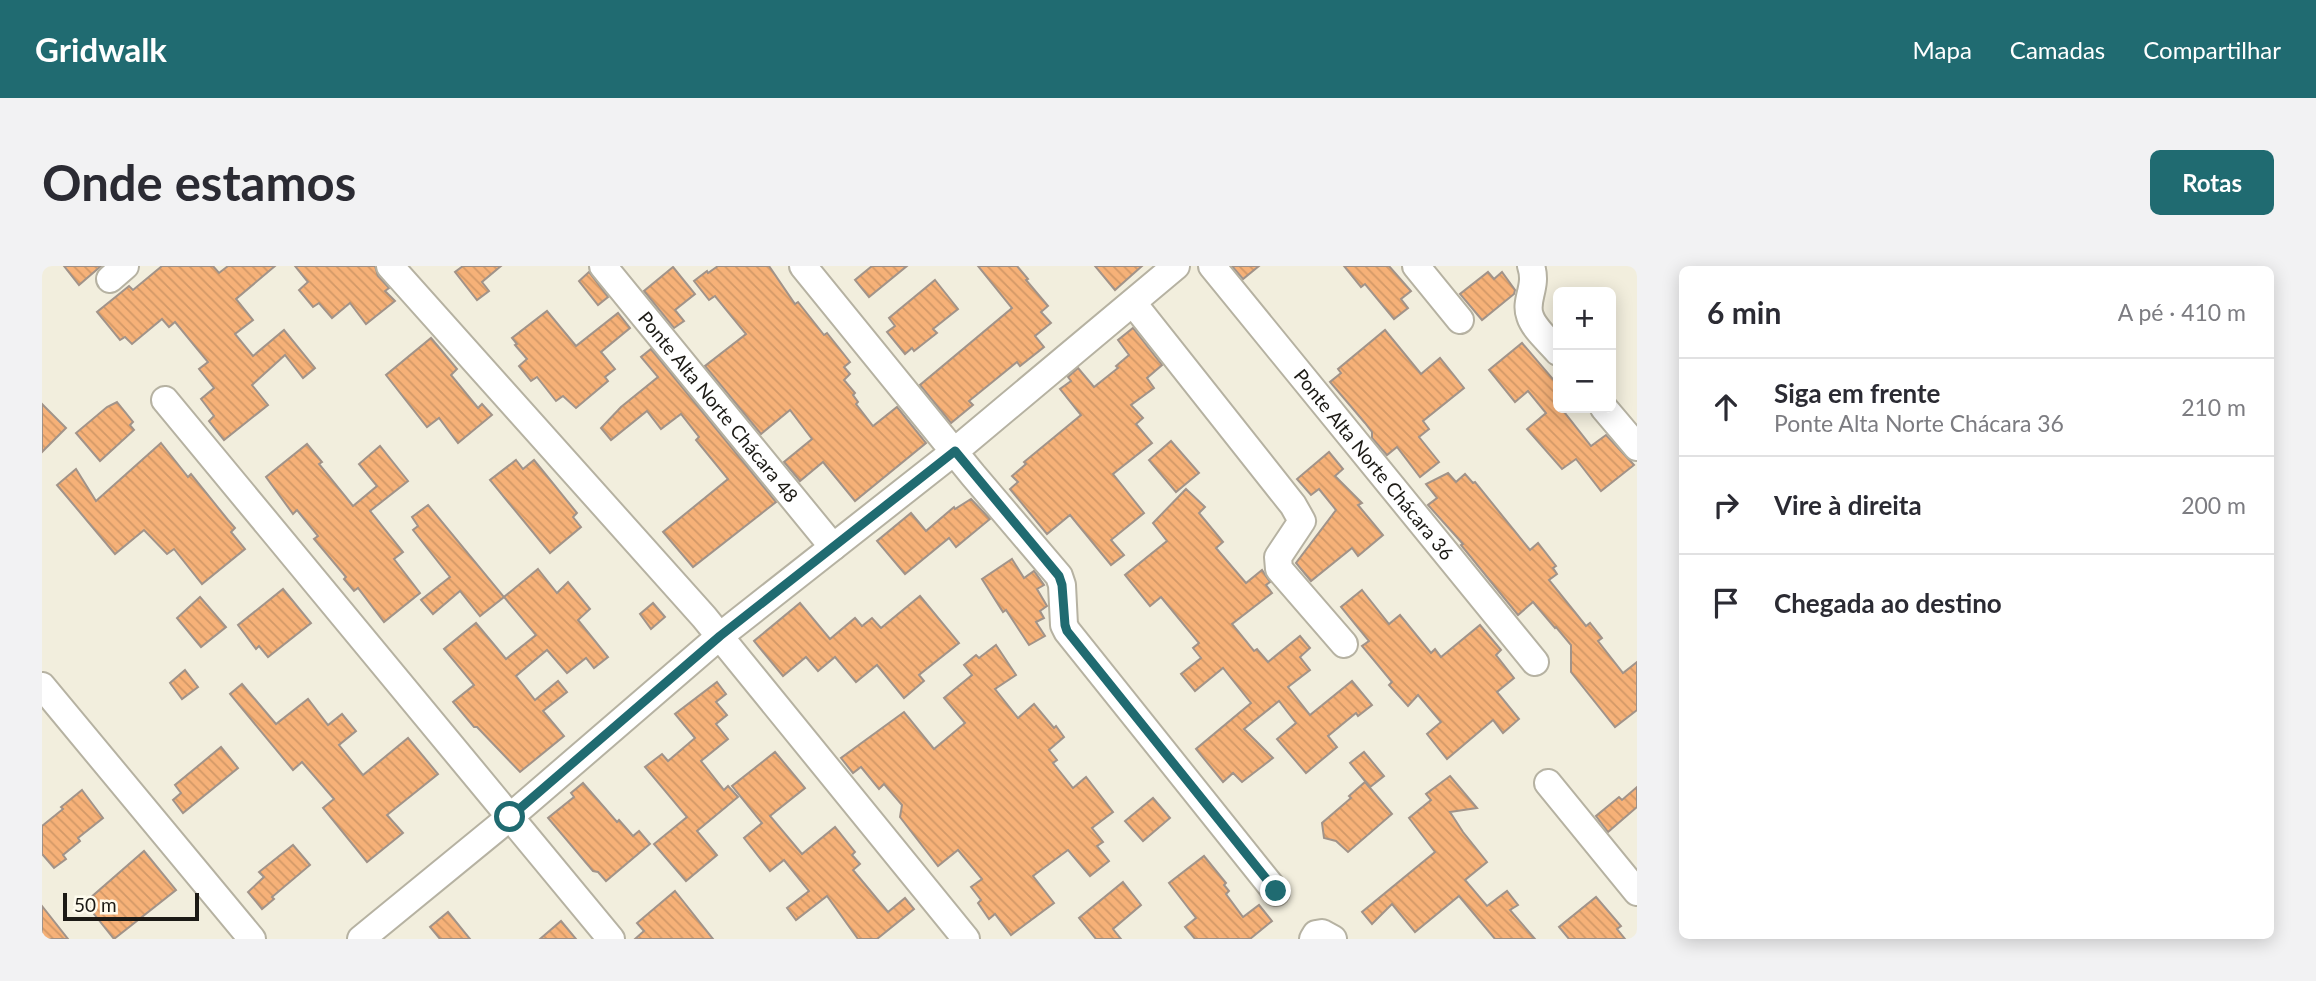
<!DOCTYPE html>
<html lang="pt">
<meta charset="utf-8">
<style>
:root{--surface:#fff;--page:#f2f2f3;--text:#2b2b33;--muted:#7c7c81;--line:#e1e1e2;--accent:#206b71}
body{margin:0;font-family:Lato,sans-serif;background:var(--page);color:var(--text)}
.controls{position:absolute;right:21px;top:21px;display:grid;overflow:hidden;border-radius:10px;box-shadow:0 4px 18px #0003}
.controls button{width:63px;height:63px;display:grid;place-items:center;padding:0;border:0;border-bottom:2px solid var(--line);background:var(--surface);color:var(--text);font:35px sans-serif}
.scale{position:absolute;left:21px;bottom:18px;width:136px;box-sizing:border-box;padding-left:7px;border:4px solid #1c1a15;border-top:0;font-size:19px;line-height:24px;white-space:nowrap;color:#1c1a15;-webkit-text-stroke:5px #fefbee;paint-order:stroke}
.stop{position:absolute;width:21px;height:21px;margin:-16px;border:5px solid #206b71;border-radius:50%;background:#fff}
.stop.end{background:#206b71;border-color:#fff;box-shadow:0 2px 7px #0008}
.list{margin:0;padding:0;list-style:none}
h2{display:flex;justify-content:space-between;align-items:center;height:91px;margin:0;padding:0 28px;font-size:30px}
h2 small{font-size:23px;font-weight:400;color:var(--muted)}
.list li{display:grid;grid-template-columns:46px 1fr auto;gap:21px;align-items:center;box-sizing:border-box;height:98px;padding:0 28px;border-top:2px solid var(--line)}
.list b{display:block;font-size:26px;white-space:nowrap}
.list p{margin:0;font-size:23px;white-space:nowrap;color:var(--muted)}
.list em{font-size:23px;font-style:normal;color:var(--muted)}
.icon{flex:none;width:38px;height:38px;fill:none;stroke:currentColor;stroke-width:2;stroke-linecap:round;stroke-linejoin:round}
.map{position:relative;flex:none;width:1595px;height:673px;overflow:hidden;border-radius:10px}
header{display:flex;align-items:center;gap:42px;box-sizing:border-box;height:98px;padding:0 35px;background:var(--accent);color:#fff}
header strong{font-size:33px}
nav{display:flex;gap:38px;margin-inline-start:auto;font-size:24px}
.intro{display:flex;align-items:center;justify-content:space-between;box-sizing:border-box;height:168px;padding:0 42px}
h1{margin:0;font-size:49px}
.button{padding:18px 32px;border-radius:10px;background:var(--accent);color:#fff;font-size:24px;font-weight:700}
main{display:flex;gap:42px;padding:0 42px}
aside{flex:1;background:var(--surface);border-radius:10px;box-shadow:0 4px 18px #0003}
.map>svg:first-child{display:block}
.building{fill:url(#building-back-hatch);stroke:#a19389;stroke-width:2}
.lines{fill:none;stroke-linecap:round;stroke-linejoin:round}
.minor-casing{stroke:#b6b2a2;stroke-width:30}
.minor{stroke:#fff;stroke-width:26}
.route{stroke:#206b71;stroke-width:9}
.labels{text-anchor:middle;stroke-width:7;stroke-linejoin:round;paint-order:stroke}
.street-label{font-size:19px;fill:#1c1a15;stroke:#fefbee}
</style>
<header>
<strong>Gridwalk</strong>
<nav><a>Mapa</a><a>Camadas</a><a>Compartilhar</a></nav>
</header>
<div class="intro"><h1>Onde estamos</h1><a class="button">Rotas</a></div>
<main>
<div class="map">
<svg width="1595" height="673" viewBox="0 0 1595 673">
<defs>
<pattern id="building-back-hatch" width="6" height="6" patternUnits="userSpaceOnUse" patternTransform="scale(1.75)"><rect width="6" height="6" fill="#f6b178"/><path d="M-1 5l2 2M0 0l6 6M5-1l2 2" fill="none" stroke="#d29867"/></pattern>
</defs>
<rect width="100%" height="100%" fill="#f2eedd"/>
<g class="building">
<polygon points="22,0 59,0 37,19"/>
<polygon points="120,0 171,0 177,7 186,0 233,0 194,33 211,54 193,68 211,90 242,64 273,102 261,112 243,89 210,119 226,139 182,174 167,155 172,150 159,133 172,122 157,103 166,96 133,56 127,61 120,53 90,78 83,71 78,74 55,46 87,20 91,24"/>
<polygon points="253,0 333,0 336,10 347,22 343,25 353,35 324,58 308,37 290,52 277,37 271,41 257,24 266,16"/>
<polygon points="421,0 459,0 440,16 447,25 435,34 413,6"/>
<polygon points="676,0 727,0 753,38 756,36 782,69 785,67 808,96 802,101 808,108 802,114 813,127 811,129 816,136 814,138 831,160 855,141 884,177 813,235 781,196 758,215 742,196 770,173 748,144 719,168 663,100 704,68 673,30 667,34 652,15 665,5 666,7"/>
<polygon points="830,0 865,0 827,31 813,14"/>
<polygon points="936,0 975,0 986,13 984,14 1006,40 999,46 1009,57 993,70 1002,81 978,100 975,96 927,135 931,139 909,157 878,119 970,42"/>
<polygon points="1053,0 1100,0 1073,24"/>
<polygon points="1190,0 1217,0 1201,13"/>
<polygon points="1302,0 1347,0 1369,25 1359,33 1366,42 1352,53 1323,18 1319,21"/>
<polygon points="631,1 653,28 633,44 642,55 632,62 602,25"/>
<polygon points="547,6 566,31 556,39 537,15"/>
<polygon points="1446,6 1452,13 1460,6 1473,24 1472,28 1440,54 1418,28"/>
<polygon points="893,14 916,43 891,63 895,67 872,85 870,82 863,88 845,66 853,60 847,52"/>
<polygon points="505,45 534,80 576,47 588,62 559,86 573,103 563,111 566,115 534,142 521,130 514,135 495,111 489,115 477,100 485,93 473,79 475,78 470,72"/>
<polygon points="1091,62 1120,99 1105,112 1112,122 1089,139 1101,152 1094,158 1110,177 1071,208 1102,247 1069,274 1082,289 1069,299 1028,249 1005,268 968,223 976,216 970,210 984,198 982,196 1039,149 1018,123 1029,115 1026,111 1036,102 1052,121 1076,102 1074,100 1087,89 1076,74"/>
<polygon points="1343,64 1379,108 1398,92 1422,122 1381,155 1387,163 1377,171 1397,196 1378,211 1355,181 1345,189 1330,172 1330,166 1323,157 1288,116 1299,107 1296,103"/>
<polygon points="389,72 415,103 409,109 436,142 440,138 450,149 416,177 397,152 385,161 344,109"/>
<polygon points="1480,77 1516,119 1516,142 1519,142 1549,180 1564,169 1592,199 1559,225 1534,193 1520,203 1485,163 1504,147 1486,125 1473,136 1447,104"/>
<polygon points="609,83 734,236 651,301 621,266 686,213 654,174 657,171 639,148 619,163 605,145 569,174 559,162 579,141 616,111 599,91"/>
<polygon points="75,136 91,156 88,159 92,164 58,195 34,167 65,141"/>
<polygon points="0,138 24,162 0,186"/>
<polygon points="1129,175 1157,207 1134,226 1107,194"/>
<polygon points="119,177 146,211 149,208 186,254 193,262 189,266 203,283 160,318 132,283 125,288 102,264 73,288 15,219 34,203 54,235"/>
<polygon points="265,178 280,196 277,198 311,240 335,220 317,198 338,180 366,215 328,245 361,286 352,293 378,327 342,356 316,322 312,325 302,313 304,311 272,273 276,270 255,244 251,248 224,211"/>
<polygon points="1287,186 1301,203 1293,210 1320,237 1316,239 1341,269 1316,290 1310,282 1269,315 1254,297 1294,244 1277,223 1269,229 1255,213"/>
<polygon points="474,194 481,203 492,194 535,247 531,251 539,261 508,287 448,214"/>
<polygon points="1406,207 1414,216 1423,208 1431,217 1433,216 1488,284 1496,277 1514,300 1511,302 1515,308 1507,314 1544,360 1548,357 1560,372 1556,375 1581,407 1595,396 1595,444 1573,461 1529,406 1529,379 1514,361 1513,362 1491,336 1476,349 1419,279 1421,278 1386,239 1395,232 1384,218"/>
<polygon points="1144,223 1163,241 1157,247 1181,276 1174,282 1204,317 1220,304 1228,316 1224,319 1230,327 1190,358 1212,385 1215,383 1226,396 1258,370 1268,382 1258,391 1268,404 1246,421 1268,449 1310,415 1330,439 1316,450 1314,447 1286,470 1295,481 1264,507 1235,473 1254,457 1237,435 1202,463 1231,492 1200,516 1191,507 1181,516 1154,483 1209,437 1181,402 1153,425 1139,408 1159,392 1151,382 1157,377 1119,331 1108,340 1083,309 1125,275 1111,257"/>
<polygon points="929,233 948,253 914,281 907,272 863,308 835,275 869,247 884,265 912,241 913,243"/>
<polygon points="386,239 462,331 438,350 418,325 391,348 379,334 408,311 371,264 376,260 370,251"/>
<polygon points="970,293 982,312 992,305 1002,319 995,323 1005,340 998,345 1002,352 994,356 1003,370 987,379 964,344 961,346 940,313"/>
<polygon points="496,303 515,327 526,316 548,343 536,354 566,391 552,402 544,392 525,407 505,384 474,410 493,434 516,415 525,426 501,445 522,470 478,506 435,461 432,461 411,436 432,419 402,383 434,357 464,393 494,369 462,331"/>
<polygon points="241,323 269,357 226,391 217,380 214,383 196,359"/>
<polygon points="1320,324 1347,358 1358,349 1389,387 1393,383 1399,391 1438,359 1459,384 1454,389 1472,412 1455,426 1477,453 1461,467 1451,454 1405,493 1385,468 1399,456 1376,429 1366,440 1357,430 1347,419 1350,416 1320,380 1327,375 1299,341"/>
<polygon points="878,330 917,377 877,409 882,415 862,432 835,399 814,416 793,391 776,405 764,391 741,410 712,375 758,337 788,373 813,352 820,360 830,352 839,362"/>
<polygon points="158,331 184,361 159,381 135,352"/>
<polygon points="611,337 623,351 609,363 598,348"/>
<polygon points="954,379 974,409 953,423 976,452 992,438 1012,462 1014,460 1022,471 1007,484 1015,494 1011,497 1031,522 1044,511 1071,546 1050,562 1061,576 1055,580 1067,595 1048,610 1026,584 991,610 1012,637 969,669 953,648 947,653 936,637 939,634 929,621 940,613 916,584 896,600 858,551 860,539 842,518 837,523 819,501 811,507 799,492 862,446 892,483 923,457 902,432 930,409 922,399 934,389 937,392"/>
<polygon points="143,404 156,421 140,433 128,417"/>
<polygon points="675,416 684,428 674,436 685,449 674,458 686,473 659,495 682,524 686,520 696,531 655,565 675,589 644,615 612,578 645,551 603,501 620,488 626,495 653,472 633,448"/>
<polygon points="200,418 234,458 266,433 286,459 300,448 314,465 297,479 321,509 366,472 396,508 345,549 361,567 325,596 281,542 292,533 260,496 251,504 188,428"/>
<polygon points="179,481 196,502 141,547 131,534 139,527 133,519"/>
<polygon points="733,486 763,522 728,550 760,588 793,561 813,586 810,589 818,598 811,604 846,646 863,632 872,643 835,673 816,673 785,630 754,654 745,642 767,625 742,594 728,605 702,572 720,557 690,520"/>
<polygon points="1322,486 1342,510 1328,521 1308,497"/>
<polygon points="1408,510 1435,542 1408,546 1421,566 1445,596 1423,614 1445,640 1465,625 1476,639 1468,644 1493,673 1453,673 1417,630 1373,666 1350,638 1330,658 1320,646 1393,586 1367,552 1389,534 1384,528"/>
<polygon points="1323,516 1350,548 1306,586 1294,575 1282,572 1280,557 1309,532 1307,530"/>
<polygon points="541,517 575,556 577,554 591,570 597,565 608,578 564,615 556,606 551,605 506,552 532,531 529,527"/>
<polygon points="1595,521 1595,541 1566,566 1554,550 1577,531 1580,534"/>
<polygon points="40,524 61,552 36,572 38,575 21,589 24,593 12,602 0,588 0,560 21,543 19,541"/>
<polygon points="1111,532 1128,552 1101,575 1083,555"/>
<polygon points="251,579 268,599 230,631 232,633 220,643 206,626 222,611 217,606"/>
<polygon points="102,585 134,624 72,673 48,643 52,640 47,633"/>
<polygon points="1162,590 1184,617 1182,619 1187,625 1184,628 1201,651 1217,639 1230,655 1208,673 1153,673 1143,661 1154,652 1127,617"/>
<polygon points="1081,616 1099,639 1071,663 1079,673 1054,673 1037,652"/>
<polygon points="633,625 671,673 593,673 602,665 595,657"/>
<polygon points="1554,631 1579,660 1575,663 1583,673 1527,673 1517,661"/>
<polygon points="0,640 26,673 0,673"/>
<polygon points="406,646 428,673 398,673 388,661"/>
<polygon points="519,655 534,673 498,673"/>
</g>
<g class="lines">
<g class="minor-casing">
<g id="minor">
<polyline points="348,0 662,351 924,673"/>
<path id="s1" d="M 561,0 L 791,281"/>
<polyline points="761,0 931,209 1017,310 1020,319 1022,359 1025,365 1234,626"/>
<path id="s2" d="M 1170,0 L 1493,396"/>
<polyline points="1374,0 1418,54"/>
<path d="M 1489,0 C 1496,21 1482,34 1488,50 C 1492,63 1508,76 1516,86"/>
<polyline points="68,13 83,0"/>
<polyline points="1091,37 1251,239 1260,255 1236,291 1237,303 1302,378"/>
<polyline points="123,134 569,673"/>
<polyline points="1562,142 1595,181"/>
<polyline points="0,420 210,673"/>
<polyline points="1506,517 1595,626"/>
<polyline points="319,673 468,551 678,370 913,185 1134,0"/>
<polyline points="1271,673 1274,668 1280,667 1291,673"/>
</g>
</g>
<use href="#minor" class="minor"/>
</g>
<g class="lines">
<polyline class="route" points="468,551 678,370 913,185 1017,310 1020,319 1023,359 1025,365 1234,625"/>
</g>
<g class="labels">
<g class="street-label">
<text dy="7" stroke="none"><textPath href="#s1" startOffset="182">Ponte Alta Norte Chácara 48</textPath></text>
<text dy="7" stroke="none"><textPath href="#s2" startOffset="256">Ponte Alta Norte Chácara 36</textPath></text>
</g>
</g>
</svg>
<div class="controls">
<button>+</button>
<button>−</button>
</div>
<div class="scale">50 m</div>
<div class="stop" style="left:468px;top:551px"></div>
<div class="stop end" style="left:1234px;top:625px"></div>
</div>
<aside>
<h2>6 min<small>A pé · 410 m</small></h2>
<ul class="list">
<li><svg class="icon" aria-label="ahead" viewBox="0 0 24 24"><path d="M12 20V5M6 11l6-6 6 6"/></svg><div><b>Siga em frente</b><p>Ponte Alta Norte Chácara 36</p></div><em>210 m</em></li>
<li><svg class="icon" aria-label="right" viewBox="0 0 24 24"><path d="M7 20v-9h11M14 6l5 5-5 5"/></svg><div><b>Vire à direita</b></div><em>200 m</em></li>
<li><svg class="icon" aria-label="arrive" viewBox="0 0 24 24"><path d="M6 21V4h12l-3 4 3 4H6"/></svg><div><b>Chegada ao destino</b></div></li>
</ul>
</aside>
</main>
